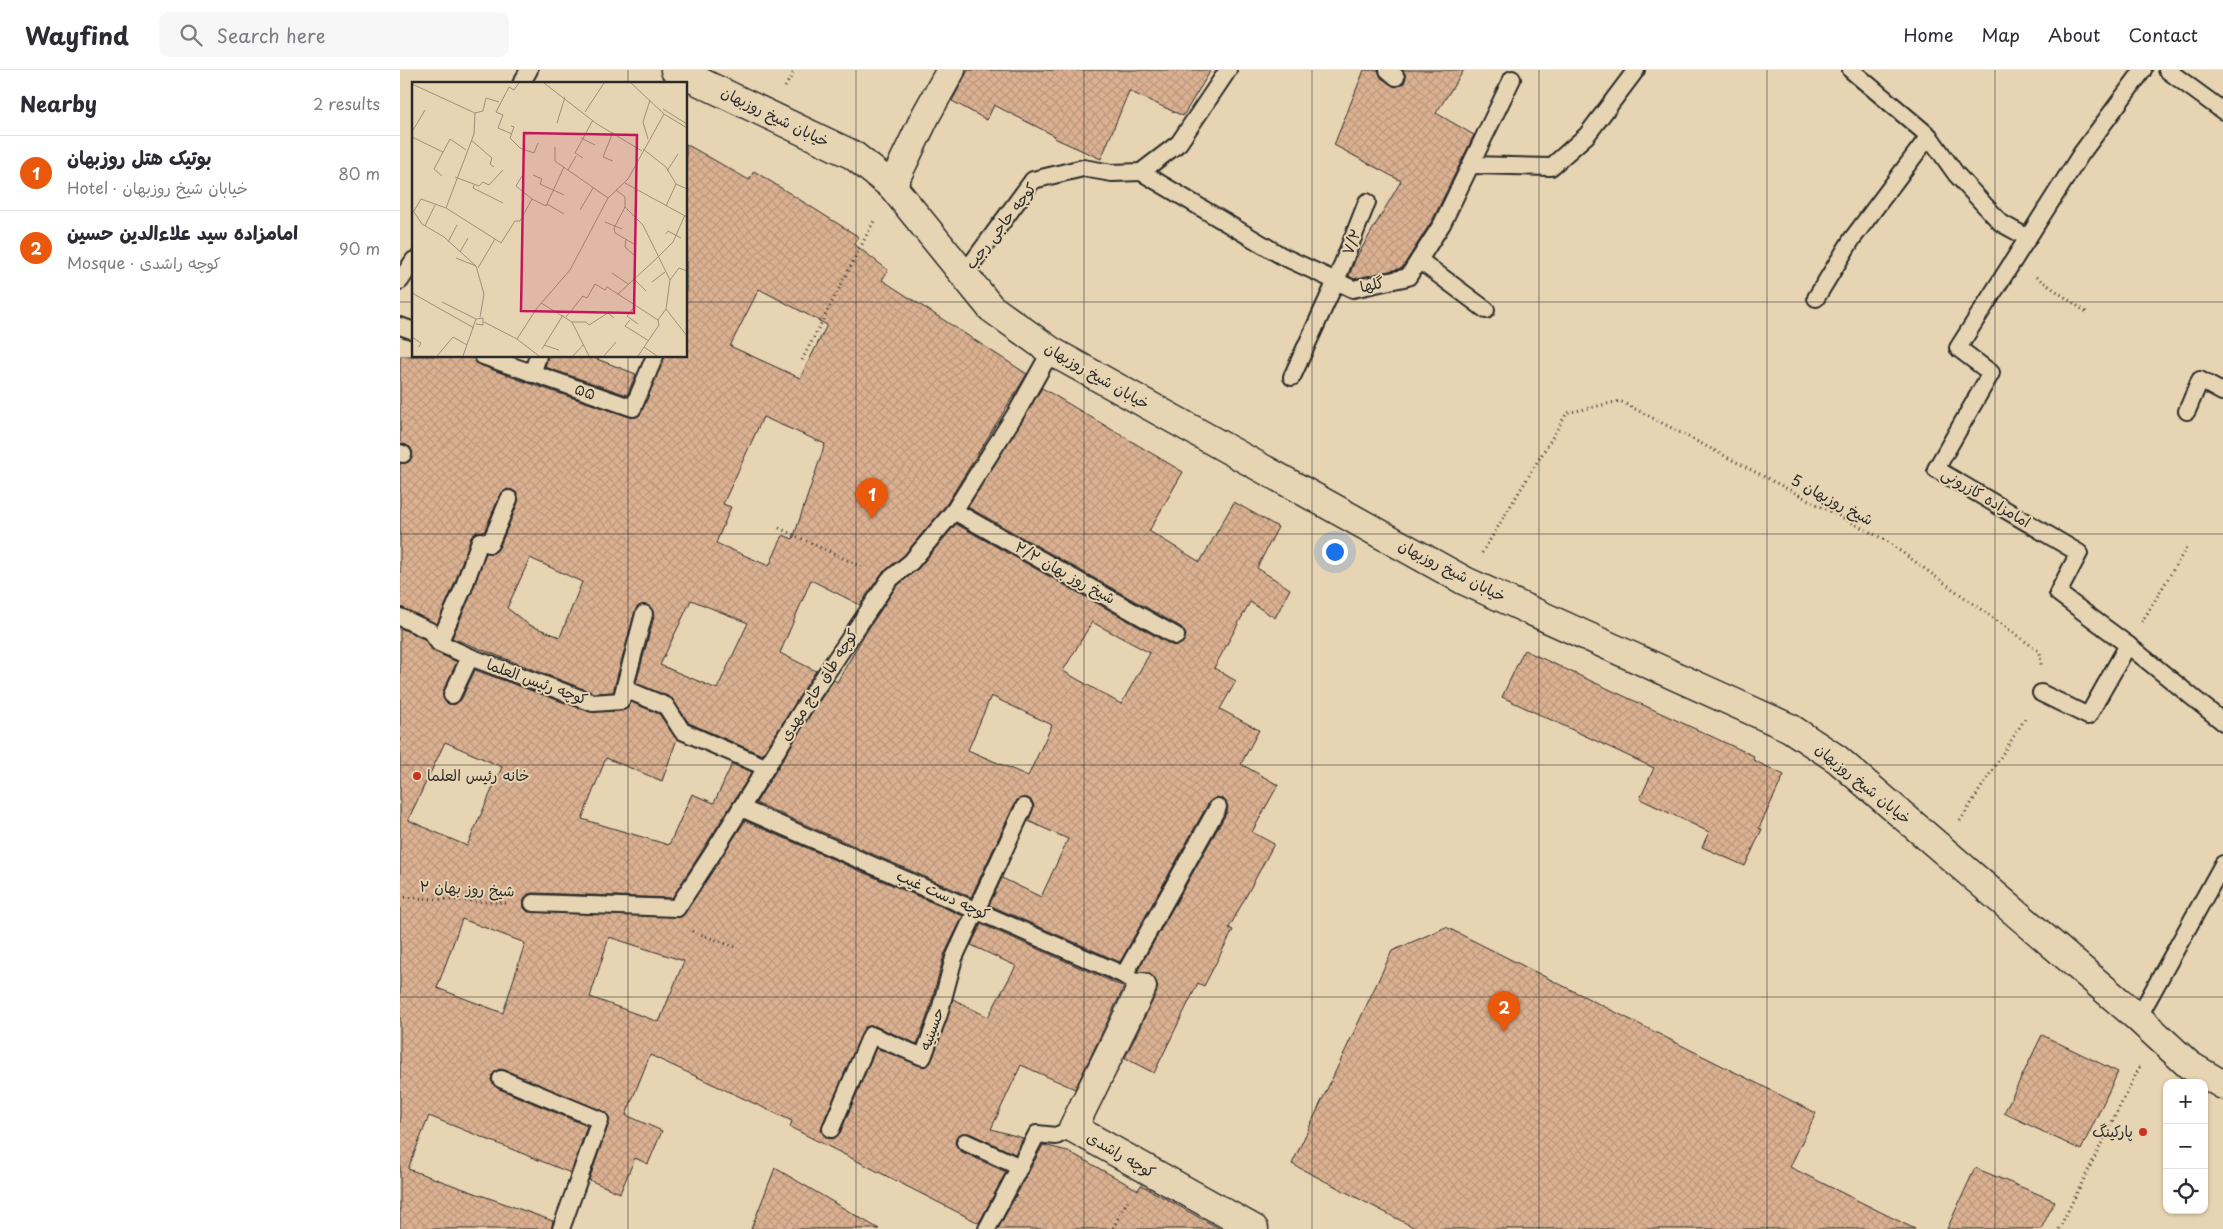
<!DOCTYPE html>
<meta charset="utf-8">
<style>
:root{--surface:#fff;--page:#f7f7f7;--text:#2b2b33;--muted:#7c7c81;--line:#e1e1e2;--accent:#ea580c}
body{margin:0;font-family:"Playpen Sans","Playpen Sans Arabic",sans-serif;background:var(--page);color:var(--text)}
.controls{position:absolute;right:15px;bottom:15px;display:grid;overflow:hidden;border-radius:10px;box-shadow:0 1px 4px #0004}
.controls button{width:45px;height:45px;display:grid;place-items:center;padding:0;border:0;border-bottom:1px solid var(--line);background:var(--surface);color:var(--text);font:25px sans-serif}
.you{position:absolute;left:934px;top:481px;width:18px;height:18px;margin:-12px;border:4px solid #fff;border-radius:50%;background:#1a73e8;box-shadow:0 0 0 8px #1a73e833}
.badge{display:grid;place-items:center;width:32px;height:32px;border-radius:50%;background:var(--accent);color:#fff;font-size:16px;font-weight:700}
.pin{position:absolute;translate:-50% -41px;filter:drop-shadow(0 1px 2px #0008)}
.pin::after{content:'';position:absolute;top:26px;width:18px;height:15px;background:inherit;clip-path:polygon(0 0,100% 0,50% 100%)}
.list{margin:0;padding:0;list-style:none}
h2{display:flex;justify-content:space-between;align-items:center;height:65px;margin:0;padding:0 20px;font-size:21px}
h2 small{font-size:16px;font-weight:400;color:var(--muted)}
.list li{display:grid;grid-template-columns:32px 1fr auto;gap:15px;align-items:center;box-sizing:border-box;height:75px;padding:0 20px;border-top:1px solid var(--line)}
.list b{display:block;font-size:19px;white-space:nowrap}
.list p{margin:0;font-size:16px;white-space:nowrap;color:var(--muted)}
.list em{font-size:16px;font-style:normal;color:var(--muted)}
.icon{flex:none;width:28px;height:28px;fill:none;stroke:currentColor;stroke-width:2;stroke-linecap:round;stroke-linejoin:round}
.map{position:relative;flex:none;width:1823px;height:1159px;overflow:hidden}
header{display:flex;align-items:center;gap:30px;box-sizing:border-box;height:70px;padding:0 25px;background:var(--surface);border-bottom:1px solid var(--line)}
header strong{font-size:24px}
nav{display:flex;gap:28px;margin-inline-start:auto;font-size:18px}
.search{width:350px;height:45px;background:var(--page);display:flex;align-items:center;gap:12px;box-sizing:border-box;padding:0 18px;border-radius:10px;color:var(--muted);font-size:19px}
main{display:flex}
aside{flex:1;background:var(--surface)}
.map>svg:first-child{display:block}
.building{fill:url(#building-cross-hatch);stroke:#2b2b2b;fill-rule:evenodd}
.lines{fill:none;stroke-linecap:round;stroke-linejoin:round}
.lane-casing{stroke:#2b2b2b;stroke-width:20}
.street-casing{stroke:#2b2b2b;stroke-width:31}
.secondary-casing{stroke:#2b2b2b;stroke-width:31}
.path{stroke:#2b2b2b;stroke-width:3;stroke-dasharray:1 4;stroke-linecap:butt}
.lane{stroke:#e7d4b2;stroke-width:16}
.street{stroke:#e7d4b2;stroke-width:28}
.secondary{stroke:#e7d4b2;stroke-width:28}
.grid{fill:none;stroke:#2b2b2b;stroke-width:1;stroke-opacity:0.55}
.poi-dot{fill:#c8321e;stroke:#e7d4b2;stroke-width:2}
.labels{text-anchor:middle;stroke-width:4;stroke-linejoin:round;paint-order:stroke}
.street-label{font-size:15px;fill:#2b2b2b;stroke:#e7d4b2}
.poi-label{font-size:15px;fill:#2b2b2b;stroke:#e7d4b2;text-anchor:start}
.inset-road{fill:none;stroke:#9c907c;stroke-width:1}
.view{fill:#c2185b;fill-opacity:0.15;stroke:#c2185b;stroke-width:2.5}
.inset-edge{fill:none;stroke:#2b2b2b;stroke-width:2.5}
</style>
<header>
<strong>Wayfind</strong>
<div class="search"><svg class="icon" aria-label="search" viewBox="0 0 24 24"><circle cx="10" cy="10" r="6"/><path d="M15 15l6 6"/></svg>Search here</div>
<nav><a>Home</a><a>Map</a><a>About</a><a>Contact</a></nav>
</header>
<main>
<aside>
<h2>Nearby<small>2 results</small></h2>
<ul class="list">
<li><span class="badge">1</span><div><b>بوتیک هتل روزبهان</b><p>Hotel · خیابان شیخ روزبهان</p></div><em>80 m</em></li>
<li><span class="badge">2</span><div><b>امامزاده سید علاءالدین حسین</b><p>Mosque · کوچه راشدی</p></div><em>90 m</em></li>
</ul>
</aside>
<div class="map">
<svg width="1823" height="1159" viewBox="0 0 1823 1159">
<defs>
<pattern id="building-cross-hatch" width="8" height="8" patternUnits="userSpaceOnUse" patternTransform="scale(1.25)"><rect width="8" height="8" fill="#dbb191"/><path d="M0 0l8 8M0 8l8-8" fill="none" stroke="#bc987d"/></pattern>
</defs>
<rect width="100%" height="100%" fill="#e7d4b2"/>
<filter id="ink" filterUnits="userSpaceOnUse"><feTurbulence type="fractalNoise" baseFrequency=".02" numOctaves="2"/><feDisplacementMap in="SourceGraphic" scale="10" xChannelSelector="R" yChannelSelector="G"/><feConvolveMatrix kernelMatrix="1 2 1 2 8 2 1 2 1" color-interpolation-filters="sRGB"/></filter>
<g filter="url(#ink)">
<g class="building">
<polygon points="568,0 811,0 783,46 729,21 701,89 654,68 655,66 594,35 587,50 552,31"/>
<polygon points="964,0 978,0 981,8 995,17 1004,13 1006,8 1003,0 1064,0 1036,43 1074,65 1033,149 1002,198 954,209 949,206 956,188 1001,111 934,75"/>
<path d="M 286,74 L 349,110 L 354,101 L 459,167 L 454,174 L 488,200 L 482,210 L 627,304 L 546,435 L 504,485 L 481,504 L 460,535 L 411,510 L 380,583 L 416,601 L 362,685 L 289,653 L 270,627 L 236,613 L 254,547 L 253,541 L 247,535 L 241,535 L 235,541 L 213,622 L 194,623 L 52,568 L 72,522 L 86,483 L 92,484 L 99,478 L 118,433 L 117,423 L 112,420 L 107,419 L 100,425 L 84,462 L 77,461 L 71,467 L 54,515 L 37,554 L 0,537 L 0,394 L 9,392 L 13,382 L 10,377 L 0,373 L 0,286 L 73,286 L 75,292 L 80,295 L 128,313 L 230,347 L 239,346 L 265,286 L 286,286 ZM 359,219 L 427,255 L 400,308 L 330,276 ZM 363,347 L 425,374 L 393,469 L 383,465 L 369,496 L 316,473 L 331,437 L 323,434 ZM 130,488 L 182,512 L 160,567 L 129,555 L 107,538 ZM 291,530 L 348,553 L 317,619 L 260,595 Z"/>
<polygon points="148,286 189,286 236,304 227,325 145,297"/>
<path d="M 642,318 L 783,402 L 749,461 L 800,492 L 834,432 L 878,457 L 857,498 L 890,519 L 875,548 L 850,532 L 814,598 L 836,611 L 820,639 L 859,660 L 841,694 L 878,715 L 852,762 L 874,774 L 829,858 L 833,860 L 804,916 L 798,913 L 754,1003 L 725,988 L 756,924 L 758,916 L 755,909 L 749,903 L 737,902 L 827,742 L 828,736 L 823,729 L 817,727 L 809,732 L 720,892 L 589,835 L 602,808 L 641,827 L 668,769 L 628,751 L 634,737 L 632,731 L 628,728 L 619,729 L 615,733 L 571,827 L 356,733 L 417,634 L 434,610 L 437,612 L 463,567 L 496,517 L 519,498 L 556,454 L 771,575 L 777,576 L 784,571 L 786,565 L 781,557 L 568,437 ZM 692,552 L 750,583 L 721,634 L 663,601 ZM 591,626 L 652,655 L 628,706 L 568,680 Z"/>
<path d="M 0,558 L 24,569 L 35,582 L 57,592 L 43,621 L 44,630 L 48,634 L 57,633 L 61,630 L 75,600 L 190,642 L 222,641 L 228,638 L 231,632 L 259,644 L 277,669 L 262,711 L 206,688 L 182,749 L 269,775 L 292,724 L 314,733 L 332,694 L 352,702 L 272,828 L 133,823 L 128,824 L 123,832 L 124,838 L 128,842 L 281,847 L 285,843 L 345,751 L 563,846 L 544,885 L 529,941 L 517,974 L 475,956 L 465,957 L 422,1055 L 421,1061 L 427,1068 L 433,1069 L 440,1063 L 476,978 L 525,997 L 532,990 L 553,929 L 588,947 L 616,896 L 571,875 L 581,854 L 724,917 L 675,1019 L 621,995 L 591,1059 L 623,1068 L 615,1084 L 569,1063 L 560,1064 L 556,1067 L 555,1073 L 560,1081 L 606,1102 L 579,1153 L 390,1057 L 392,1051 L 250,985 L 226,1045 L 262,1061 L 248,1094 L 235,1088 L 220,1123 L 189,1110 L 209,1053 L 207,1043 L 105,1000 L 99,999 L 92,1005 L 91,1010 L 97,1018 L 187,1056 L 171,1103 L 29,1046 L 8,1099 L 153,1151 L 151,1159 L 0,1159 ZM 45,672 L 102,697 L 67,776 L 8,750 ZM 62,849 L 125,873 L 103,943 L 37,918 ZM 209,867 L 284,891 L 259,952 L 190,927 Z"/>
<polygon points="1124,580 1354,686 1353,690 1384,705 1359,758 1362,759 1345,796 1302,777 1309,762 1240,729 1254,698 1102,627"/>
<polygon points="1046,857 1416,1043 1390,1097 1515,1159 1017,1159 892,1094 992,881"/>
<polygon points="1642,965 1718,1002 1681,1080 1604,1043"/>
<polygon points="643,1075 668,1081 738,1120 741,1115 820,1159 598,1159"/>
<polygon points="375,1098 479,1159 351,1159"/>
<polygon points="1575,1098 1655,1131 1641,1159 1547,1159"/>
</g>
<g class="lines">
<g class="lane-casing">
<g id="lane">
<polyline points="988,0 996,7"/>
<polyline points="1451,0 1529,66 1556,104 1601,153 1628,168"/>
<polyline points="1743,0 1681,84 1558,278 1591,303 1536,399 1679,483 1658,523 1728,575 1823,652"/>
<polyline points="1767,0 1823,41"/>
<polyline points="121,14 129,0"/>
<polyline points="1071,95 1151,97 1187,65 1236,0"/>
<polyline points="741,102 882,186 953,219 1008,207 1042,154 1112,9"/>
<polyline points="1019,190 1086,240"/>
<polyline points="564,204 633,110 683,98 712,103 741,102 779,73 828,0"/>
<polyline points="0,211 14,190"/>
<polyline points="1416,228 1452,169 1529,66"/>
<polyline points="0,256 14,261"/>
<polyline points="83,286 233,338 255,286"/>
<polyline points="132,304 138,286"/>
<polyline points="892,307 936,211 967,132"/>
<polyline points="1787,341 1800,310 1822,322 1823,320"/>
<polyline points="0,383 3,384"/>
<polyline points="554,441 776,566"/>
<polyline points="0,547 30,561 39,573 70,587 193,633 221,631 244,544"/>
<polyline points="39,573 63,519 80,471 90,474 109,429"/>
<polyline points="225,619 266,636 282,661 365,697"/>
<polyline points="1641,623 1688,646 1728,575"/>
<polyline points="52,625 70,587"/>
<polyline points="341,738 724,905 742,917"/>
<polyline points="133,833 277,838 311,786 409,629 489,510 511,492 554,441 618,340 651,281"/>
<polyline points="724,905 818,737"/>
<polyline points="1738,948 1823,794"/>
<polyline points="101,1009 200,1050 161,1159"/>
<polyline points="431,1059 471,965 523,987 539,944 554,888 624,737"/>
<polyline points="565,1072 620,1097"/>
<polyline points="587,1159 637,1064 656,1066 673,1058"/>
</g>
</g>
<g class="street-casing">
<g id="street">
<polyline points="492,116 526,45 551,0"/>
<polyline points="742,917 673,1058 854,1159"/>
</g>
</g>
<g class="secondary-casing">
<polyline id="secondary" points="275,0 453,85 492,116 591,238 651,281 1065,511 1390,658 1437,689 1738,948 1789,995 1823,1015"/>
</g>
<g class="path">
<polyline points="385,17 395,0"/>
<polyline points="1636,207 1689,244"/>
<polyline points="402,290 475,149"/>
<polyline points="379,458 464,498"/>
<polyline points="1082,483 1167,343 1220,331 1485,470 1640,582 1641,595"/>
<polyline points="1742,552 1788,475"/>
<polyline points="1560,751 1626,647"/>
<polyline points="0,827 107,833"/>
<polyline points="292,861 335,877"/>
<polyline points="713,1158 729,1128"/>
<polyline points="1659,1159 1740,996"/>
</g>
<use href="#lane" class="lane"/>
<use href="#street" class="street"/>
<use href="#secondary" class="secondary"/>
</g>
</g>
<path class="grid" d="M 228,0 L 228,14M 456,0 L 456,1159M 684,0 L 684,1159M 912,0 L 912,1159M 1139,0 L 1139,1159M 1367,0 L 1367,1159M 1595,0 L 1595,1159M 0,232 L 14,232M 286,232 L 1823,232M 228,286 L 228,1159M 0,464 L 1823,464M 0,695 L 1823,695M 0,927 L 1823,927"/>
<g class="poi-dot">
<circle cx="17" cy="706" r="5"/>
<circle cx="1743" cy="1062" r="5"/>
</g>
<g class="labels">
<g class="street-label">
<text transform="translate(375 47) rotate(26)" y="5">خیابان شیخ روزبهان</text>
<text transform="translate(601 156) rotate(-52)" y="5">کوچه حاجی رجب</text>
<text transform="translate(952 172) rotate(-69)" y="5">۷/۲</text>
<text transform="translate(972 215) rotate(-12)" y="5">گلها</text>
<text transform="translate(697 306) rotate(30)" y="5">خیابان شیخ روزبهان</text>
<text transform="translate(185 322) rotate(19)" y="5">۵۵</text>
<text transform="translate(1586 428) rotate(31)" y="5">امامزاده کازرونی</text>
<text transform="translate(1432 430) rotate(28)" y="5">شیخ روزبهان 5</text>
<text transform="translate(1052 501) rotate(27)" y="5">خیابان شیخ روزبهان</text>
<text transform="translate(665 503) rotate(29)" y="5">شیخ روز بهان ۲/۲</text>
<text transform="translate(137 612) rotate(20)" y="5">کوچه رئیس العلما</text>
<text transform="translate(419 615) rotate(-57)" y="5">کوچه طاق حاج مهدی</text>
<text transform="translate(1463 714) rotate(39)" y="5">خیابان شیخ روزبهان</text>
<text transform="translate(67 819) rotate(3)" y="5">شیخ روز بهان ۲</text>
<text transform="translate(543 825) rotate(24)" y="5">کوچه دست غیب</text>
<text transform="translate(532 959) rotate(-70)" y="5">حسینیه</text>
<text transform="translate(721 1085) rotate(30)" y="5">کوچه راشدی</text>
</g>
<g class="poi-label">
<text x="27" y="711">خانه رئیس العلما</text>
<text x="1733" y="1067" text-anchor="end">پارکینگ</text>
</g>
</g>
<g transform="translate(12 12)">
<rect width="275" height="275" fill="#e7d4b2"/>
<path class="inset-road" d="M 132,1 L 185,42 L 230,69M 219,1 L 252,32 L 275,46M 0,2 L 63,31 L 71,29 L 74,16 L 87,20M 251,27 L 275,42M 173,30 L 192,1M 63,31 L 62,52 L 34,126 L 83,157 L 66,186M 145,41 L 153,15M 99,44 L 102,45 L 98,56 L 108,66 L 122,71 L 126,61M 0,50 L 13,28M 100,52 L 86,46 L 91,33 L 84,30 L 97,5 L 102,8 L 107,1M 0,55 L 31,70M 169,56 L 183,63M 236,57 L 231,40 L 238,18M 59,58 L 80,76 L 78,82 L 82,85M 143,65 L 143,79 L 196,116M 231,67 L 254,85 L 264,102 L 275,107M 171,76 L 163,71 L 181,38M 201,79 L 191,75 L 201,50M 156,88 L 164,74M 255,89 L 266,72M 121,93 L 130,97 L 128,102 L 152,113M 30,94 L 22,87 L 38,57 L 54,68M 110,94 L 104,104 L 120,117M 43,95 L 67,104 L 71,100 L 77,103 L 91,88M 213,101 L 275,135M 62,103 L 61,106 L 91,121M 204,108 L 213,115 L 213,125 L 231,143 L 258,198 L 254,227 L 246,238 L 247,243 L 226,274M 135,122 L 152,132M 254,124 L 264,102M 213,125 L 202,146 L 203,151 L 222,162M 0,127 L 10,142 L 32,155 L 64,184 L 72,212 L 68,235M 168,128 L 181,106M 2,129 L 9,117 L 34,126M 193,140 L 210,147M 13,144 L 23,123M 254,152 L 256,149 L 269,156M 83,157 L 89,161 L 103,139 L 108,139 L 120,117 L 134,124 L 152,85M 214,157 L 213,165 L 224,175M 36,160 L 45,143M 48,170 L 56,156M 44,176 L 64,184M 245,176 L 261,160 L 273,133M 200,191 L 216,202M 221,196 L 234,209M 258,198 L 267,186 L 275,189M 240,200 L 253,190M 0,211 L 62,246M 206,212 L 245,176M 30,220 L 64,237M 129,221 L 160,240 L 177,274M 223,224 L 215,234 L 226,242M 254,227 L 275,254M 154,235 L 171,214 L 175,216 L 183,202 L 193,208 L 195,205 L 246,238M 218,238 L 213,244 L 237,259M 72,240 L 105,257 L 127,274M 160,240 L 174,240 L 177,243 L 196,231 L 202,236M 0,255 L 9,261 L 7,265M 105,257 L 125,226 L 158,188 L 196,116 L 216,97 L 252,32M 132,263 L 147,268M 232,265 L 245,274M 130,267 L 151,233M 25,274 L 41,255 L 55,263M 51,274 L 64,237 L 71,236 L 71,243 L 64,242M 161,274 L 172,262M 192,274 L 204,260"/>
<path class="view" d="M 112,51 L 225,53 L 222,231 L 109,229 Z"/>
<rect width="275" height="275" class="inset-edge"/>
</g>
</svg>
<div class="controls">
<button>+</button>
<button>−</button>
<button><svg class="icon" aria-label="locate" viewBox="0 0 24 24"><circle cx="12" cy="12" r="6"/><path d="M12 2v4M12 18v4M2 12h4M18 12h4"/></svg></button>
</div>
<div class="you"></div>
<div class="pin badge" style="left:472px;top:449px">1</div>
<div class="pin badge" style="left:1104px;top:962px">2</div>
</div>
</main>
